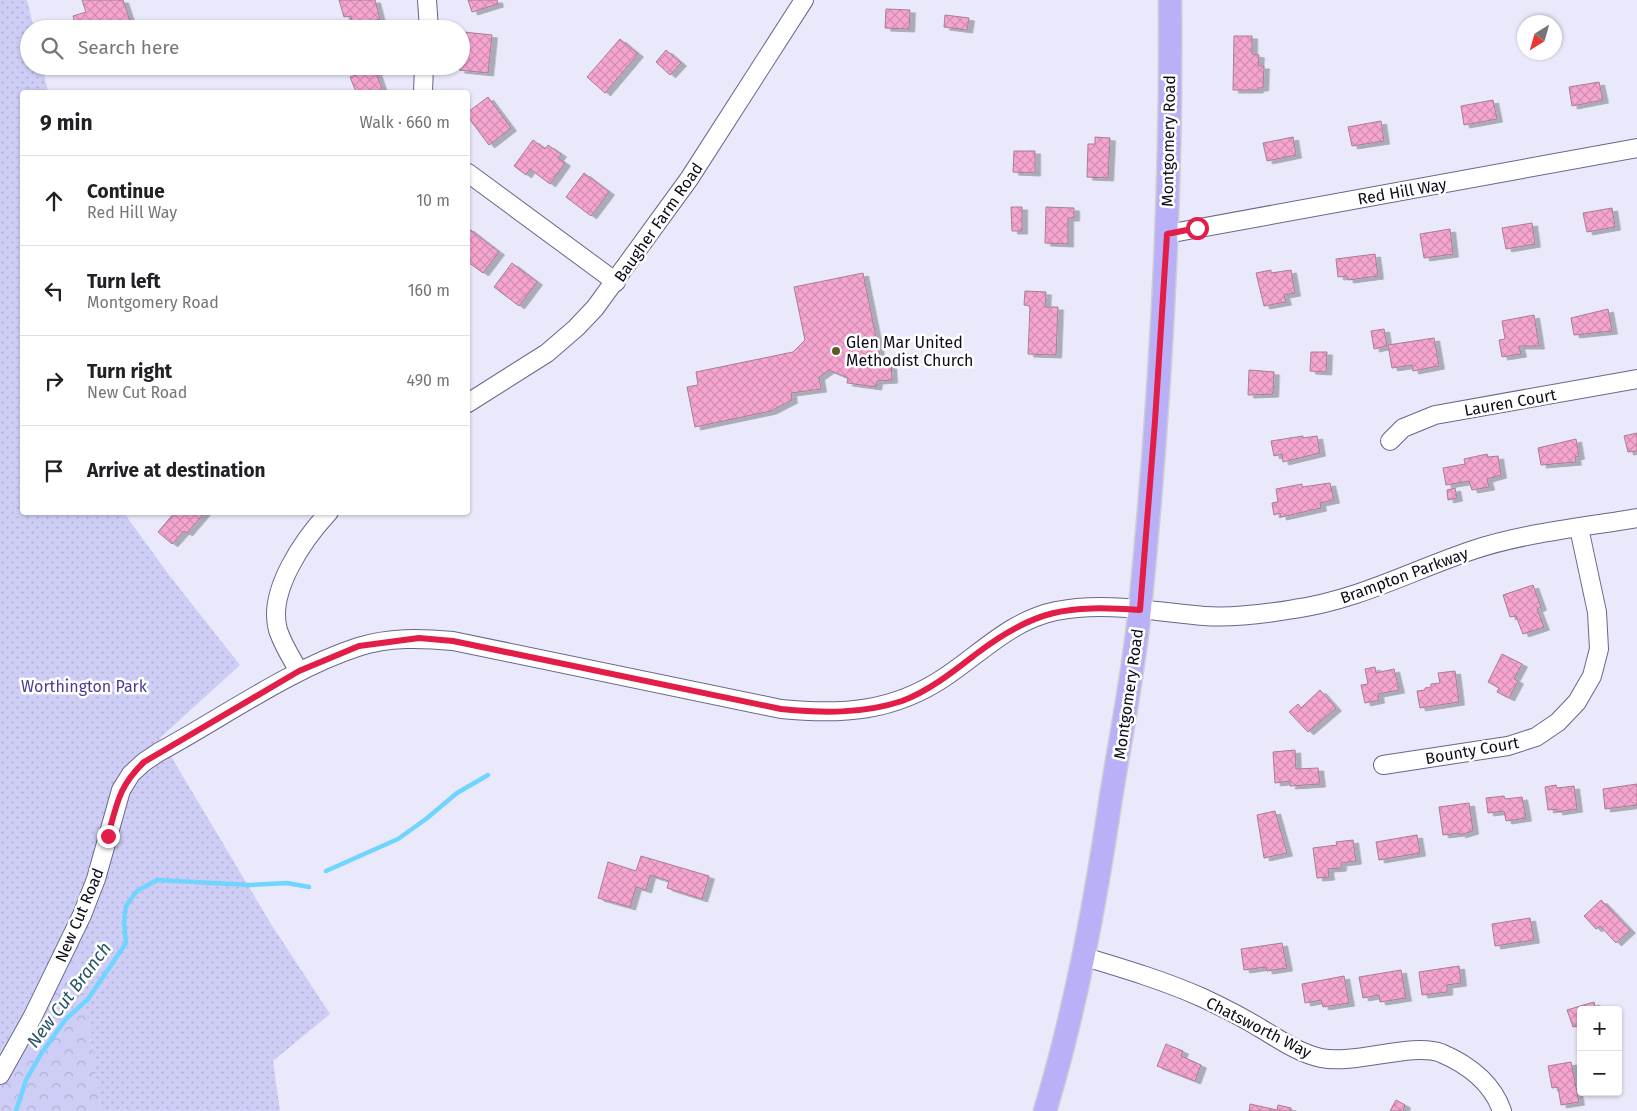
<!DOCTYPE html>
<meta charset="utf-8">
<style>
:root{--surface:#fff;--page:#f2f2f2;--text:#202124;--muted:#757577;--line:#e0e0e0}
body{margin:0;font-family:"Fira Sans",sans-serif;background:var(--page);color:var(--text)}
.controls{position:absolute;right:15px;bottom:15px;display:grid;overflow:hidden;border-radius:5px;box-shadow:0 1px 4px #0004}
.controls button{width:45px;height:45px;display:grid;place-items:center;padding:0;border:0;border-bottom:1px solid var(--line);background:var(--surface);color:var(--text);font:25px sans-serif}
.compass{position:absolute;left:1517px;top:15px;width:45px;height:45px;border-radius:50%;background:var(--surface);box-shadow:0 1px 4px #0004;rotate:217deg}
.stop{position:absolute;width:15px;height:15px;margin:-11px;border:4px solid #e11d48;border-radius:50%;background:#fff}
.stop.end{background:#e11d48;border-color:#fff;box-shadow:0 1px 5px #0008}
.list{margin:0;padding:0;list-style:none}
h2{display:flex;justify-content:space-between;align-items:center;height:65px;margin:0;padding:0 20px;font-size:21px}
h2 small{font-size:16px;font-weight:400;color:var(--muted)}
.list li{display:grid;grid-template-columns:32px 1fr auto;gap:15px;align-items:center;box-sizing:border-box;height:90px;padding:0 20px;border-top:1px solid var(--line)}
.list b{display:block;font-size:19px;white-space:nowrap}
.list p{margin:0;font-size:16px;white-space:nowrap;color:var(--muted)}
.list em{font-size:16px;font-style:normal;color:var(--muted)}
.icon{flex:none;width:28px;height:28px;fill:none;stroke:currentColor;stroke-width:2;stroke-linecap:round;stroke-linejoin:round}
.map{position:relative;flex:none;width:1637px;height:1111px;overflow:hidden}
.search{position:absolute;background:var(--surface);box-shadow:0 1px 4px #0004;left:20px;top:20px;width:450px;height:55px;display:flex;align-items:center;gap:12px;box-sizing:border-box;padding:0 18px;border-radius:28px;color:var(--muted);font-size:19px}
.panel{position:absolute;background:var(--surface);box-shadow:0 1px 4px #0004;left:20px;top:90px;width:450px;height:425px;border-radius:5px}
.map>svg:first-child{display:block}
.grass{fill:url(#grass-dots)}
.forest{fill:url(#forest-crowns)}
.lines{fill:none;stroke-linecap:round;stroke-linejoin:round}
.stream{stroke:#70d5fe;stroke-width:4.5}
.building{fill:url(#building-cross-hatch);stroke:#a77e93;filter:url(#shadow)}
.minor-casing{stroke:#68668c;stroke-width:20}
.major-casing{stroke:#ceced1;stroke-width:25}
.minor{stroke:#fff;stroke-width:18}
.major{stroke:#b9b0f8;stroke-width:22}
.route{stroke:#e11d48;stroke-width:6}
.poi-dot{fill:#5d5a27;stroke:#fff;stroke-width:2}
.labels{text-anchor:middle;stroke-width:5;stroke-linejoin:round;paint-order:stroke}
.street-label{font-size:16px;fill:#0c0b19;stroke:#fff}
.poi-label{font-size:16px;fill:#0c0b19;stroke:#fff;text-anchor:start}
.park-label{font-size:16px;fill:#4a3b94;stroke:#fff}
.water-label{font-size:18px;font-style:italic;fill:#275364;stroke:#fff}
</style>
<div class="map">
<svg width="1637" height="1111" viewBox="0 0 1637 1111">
<defs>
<pattern id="grass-dots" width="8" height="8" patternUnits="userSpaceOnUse" patternTransform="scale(1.25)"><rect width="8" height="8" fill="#cecdf6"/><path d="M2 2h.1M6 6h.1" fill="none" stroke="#b0afd2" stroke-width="1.8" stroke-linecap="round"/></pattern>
<pattern id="forest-crowns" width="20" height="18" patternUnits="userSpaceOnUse" patternTransform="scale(1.25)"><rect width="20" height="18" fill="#cecdf6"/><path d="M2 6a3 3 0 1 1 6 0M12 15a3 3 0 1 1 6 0" fill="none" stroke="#b0afd2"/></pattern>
<pattern id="building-cross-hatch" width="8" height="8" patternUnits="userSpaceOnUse" patternTransform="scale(1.25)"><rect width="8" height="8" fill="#f6a5d0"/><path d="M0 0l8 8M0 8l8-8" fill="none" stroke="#d28db2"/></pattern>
<filter id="shadow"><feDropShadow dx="5.5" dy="3" stdDeviation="0" flood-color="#0004"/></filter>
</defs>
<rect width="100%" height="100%" fill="#e9e9fb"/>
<polygon class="grass" points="0,0 27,0 34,29 29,29 29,66 42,66 48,92 22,92 22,512 124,513 169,575 240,665 160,738 271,924 330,1014 273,1061 280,1111 101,1111 72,914 0,1054"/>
<polygon class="forest" points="72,912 101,1111 0,1111 0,1054"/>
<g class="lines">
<g class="stream">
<polyline points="326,871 398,839 426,819 457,793 488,775"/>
<polyline points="16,1111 26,1080 41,1054 65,1020 88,999 126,943 124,922 126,906 137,891 157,880 250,885 287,883 309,887"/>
</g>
</g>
<g class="building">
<polygon points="82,0 123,0 130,21 108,29 77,29 73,16 86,12"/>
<polygon points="339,0 375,0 380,19 353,25 351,16 344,17"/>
<polygon points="468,0 497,0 498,4 472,12"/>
<polygon points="886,9 910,10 909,29 885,28"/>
<polygon points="945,15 969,18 967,30 944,27"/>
<polygon points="464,32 492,35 488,73 459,70"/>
<polygon points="1234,36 1252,36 1252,54 1259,55 1258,66 1264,66 1263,88 1258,88 1258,90 1233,90"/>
<polygon points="620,39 638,54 605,93 587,77"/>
<polygon points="666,50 681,63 670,75 656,62"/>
<polygon points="375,69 383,92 356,92 350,77"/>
<polygon points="1599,82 1603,100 1572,106 1569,87"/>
<polygon points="488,97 511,128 489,145 468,117 468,112"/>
<polygon points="1493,100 1497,119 1464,125 1461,106"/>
<polygon points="1381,121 1384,141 1352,146 1348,127"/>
<polygon points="1095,137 1110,138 1108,178 1087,177 1088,144 1095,144"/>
<polygon points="1293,137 1296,155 1267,161 1263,143"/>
<polygon points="533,140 545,149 548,145 561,154 558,158 565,163 550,184 530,169 526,175 514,166"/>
<polygon points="1014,151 1035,151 1035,173 1013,172"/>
<polygon points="584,173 609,192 591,216 566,197"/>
<polygon points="1011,207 1022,207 1022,231 1012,231"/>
<polygon points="1046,207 1074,208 1074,218 1068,218 1068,244 1045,243"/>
<polygon points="1612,208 1615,227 1587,232 1583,213"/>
<polygon points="1532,223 1535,244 1506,249 1502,228"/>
<polygon points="468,228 499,252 483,273 468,262"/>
<polygon points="1450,229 1453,254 1424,258 1420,234"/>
<polygon points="1375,254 1378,276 1348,280 1347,276 1338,277 1336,259"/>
<polygon points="512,263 537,282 519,306 494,287"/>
<polygon points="1271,270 1271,273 1291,270 1295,293 1284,295 1286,302 1264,306 1256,273"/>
<polygon points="863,273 881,362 891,363 892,380 877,381 876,387 847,383 848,378 829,370 819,377 821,389 791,393 792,400 771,411 695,427 687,387 698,385 696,372 793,352 805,340 794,287"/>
<polygon points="1025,291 1046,292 1045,307 1058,307 1056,355 1028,354 1030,306 1024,305"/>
<polygon points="1608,309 1612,331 1574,335 1571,318"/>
<polygon points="1534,315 1539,346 1519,346 1521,354 1502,357 1499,340 1505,339 1502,321"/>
<polygon points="1384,329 1387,346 1374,349 1371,331"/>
<polygon points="1434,338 1439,366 1413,371 1412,365 1392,368 1388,345"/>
<polygon points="1311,352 1327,352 1326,372 1310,371"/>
<polygon points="1249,370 1274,372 1273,394 1248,395"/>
<polygon points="1637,433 1637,451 1628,452 1624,436"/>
<polygon points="1303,436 1303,438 1317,436 1320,453 1283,462 1282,454 1274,456 1271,441"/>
<polygon points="1576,439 1579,456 1575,457 1576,462 1541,465 1538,448"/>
<polygon points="1487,454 1488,457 1498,456 1501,475 1487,479 1489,487 1472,490 1469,481 1446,485 1443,468 1465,464 1464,459"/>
<polygon points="1330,483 1334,500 1320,503 1321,508 1281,517 1280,513 1274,515 1272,503 1278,502 1276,489 1302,484 1302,487"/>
<polygon points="1455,488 1457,498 1448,500 1447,490"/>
<polygon points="175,512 205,512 187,533 184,531 172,544 158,532"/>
<polygon points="1533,585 1541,607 1537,609 1544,627 1523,634 1516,616 1510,617 1503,595"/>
<polygon points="1502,654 1522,664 1514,679 1518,681 1509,698 1497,692 1499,688 1488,682"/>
<polygon points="1375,667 1376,673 1394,669 1399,690 1378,694 1379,700 1365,703 1361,685 1368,684 1365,669"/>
<polygon points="1455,671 1459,702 1420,708 1417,691 1425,690 1425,688 1431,687 1431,684 1440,683 1438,673"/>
<polygon points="1320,690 1336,708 1308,732 1289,712 1298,704 1301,708"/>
<polygon points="1295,750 1296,769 1318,768 1320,784 1290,786 1290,781 1275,783 1273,752"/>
<polygon points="1637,784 1637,805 1605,809 1603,789"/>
<polygon points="1556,785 1557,788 1574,786 1577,809 1557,812 1557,809 1548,810 1545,787"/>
<polygon points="1504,796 1505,799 1522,797 1526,818 1506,821 1504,811 1488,813 1486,798"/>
<polygon points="1469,803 1473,831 1460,835 1460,833 1443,835 1439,807"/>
<polygon points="1275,811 1287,853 1264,858 1257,815"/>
<polygon points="1417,835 1420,853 1379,860 1376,842"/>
<polygon points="1353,840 1356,861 1341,863 1341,868 1328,869 1329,877 1317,878 1313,848 1337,845 1336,842"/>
<polygon points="641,856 709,876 702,899 667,888 669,881 650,875 646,890 636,887 630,907 598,898 608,862 636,871"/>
<polygon points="1601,900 1630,930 1616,943 1600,926 1596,929 1584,916"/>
<polygon points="1530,918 1534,940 1495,946 1492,924"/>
<polygon points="1282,943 1287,968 1267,971 1266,967 1244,970 1241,949"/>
<polygon points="1459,966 1461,983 1447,985 1447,992 1422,995 1419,972"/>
<polygon points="1401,970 1406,998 1380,1002 1379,995 1363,998 1359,977"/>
<polygon points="1344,976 1349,1003 1323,1007 1321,1000 1305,1003 1302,984"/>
<polygon points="1594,1002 1596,1010 1581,1010 1581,1036 1578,1026 1573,1027 1567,1010"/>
<polygon points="1166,1044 1183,1051 1181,1056 1201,1065 1195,1081 1157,1066"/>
<polygon points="1571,1062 1579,1102 1561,1105 1558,1087 1552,1088 1548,1066"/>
<polygon points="1396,1100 1405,1105 1403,1111 1390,1111"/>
<polygon points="1250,1104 1277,1110 1278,1105 1291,1108 1291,1111 1249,1111"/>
</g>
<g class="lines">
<g class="minor-casing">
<g id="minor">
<polyline points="427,0 429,29"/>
<polyline points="423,92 424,66"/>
<polyline points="468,173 616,282"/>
<polyline points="1167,234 1637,148"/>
<polyline points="468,403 547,353 576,328 595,308 689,179 804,0"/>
<polyline points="1390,441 1403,428 1435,415 1637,379"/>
<path d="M 299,671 C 291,658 283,645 278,630 C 267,591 304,539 329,512"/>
<polyline points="1383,765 1508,746 1536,737 1558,722 1577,702 1592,676 1599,649 1597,612 1579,528"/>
<path d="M 1085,957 C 1125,969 1165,981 1203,998 C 1222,1007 1242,1017 1260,1028 C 1279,1039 1298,1053 1321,1058 C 1355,1065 1412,1042 1441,1053 C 1469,1065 1492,1082 1502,1111"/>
<path d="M 0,1075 L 33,1016 L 82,915 L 96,879 L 121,790 L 131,774 L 144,762 L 159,752 C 222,718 290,669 358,647 C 389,637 421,638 453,641 L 781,709 C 842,715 893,712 945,677 C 981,653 1012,620 1056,611 C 1105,601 1156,612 1204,616 C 1234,618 1265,614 1294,609 C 1358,600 1413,570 1473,550 C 1523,533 1585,527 1637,518"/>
</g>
</g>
<g class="major-casing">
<path id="major" d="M 1045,1111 C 1076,1008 1095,904 1111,797 C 1121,734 1134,671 1140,608 C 1160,406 1172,202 1170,0"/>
</g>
<use href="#minor" class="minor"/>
<use href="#major" class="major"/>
</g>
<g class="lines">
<path class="route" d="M 108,836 C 117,803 119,786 144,762 L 299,671 L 359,646 L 419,638 L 453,641 L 781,709 C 822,713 863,714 902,701 C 929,691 954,671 976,654 C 1035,609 1067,605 1140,610 L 1155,421 L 1167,234 L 1197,228"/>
</g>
<circle class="poi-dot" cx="836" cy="351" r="5"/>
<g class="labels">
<g class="street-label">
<text transform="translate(1168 141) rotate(-89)" y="6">Montgomery Road</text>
<text transform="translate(1402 191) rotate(-10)" y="6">Red Hill Way</text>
<text transform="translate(658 222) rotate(-55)" y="6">Baugher Farm Road</text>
<text transform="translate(1510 402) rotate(-10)" y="6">Lauren Court</text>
<text transform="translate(1404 575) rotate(-20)" y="6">Brampton Parkway</text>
<text transform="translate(1128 694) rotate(-82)" y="6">Montgomery Road</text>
<text transform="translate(1472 750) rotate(-10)" y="6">Bounty Court</text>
<text transform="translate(79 915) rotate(-67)" y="6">New Cut Road</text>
<text transform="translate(1259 1027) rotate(27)" y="6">Chatsworth Way</text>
</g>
<g class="poi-label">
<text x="846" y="348">Glen Mar United<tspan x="846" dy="18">Methodist Church</tspan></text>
</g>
<g class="park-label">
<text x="84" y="692">Worthington Park</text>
</g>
<g class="water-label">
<text transform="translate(69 995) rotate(-53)" y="6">New Cut Branch</text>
</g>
</g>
</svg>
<div class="controls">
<button>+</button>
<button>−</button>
</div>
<svg class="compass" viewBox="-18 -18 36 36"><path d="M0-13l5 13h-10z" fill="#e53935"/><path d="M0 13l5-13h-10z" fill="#757577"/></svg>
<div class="stop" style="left:1197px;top:228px"></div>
<div class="stop end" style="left:108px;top:836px"></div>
<div class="search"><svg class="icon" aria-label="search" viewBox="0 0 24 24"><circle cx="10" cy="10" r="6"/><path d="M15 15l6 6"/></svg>Search here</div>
<section class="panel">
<h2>9 min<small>Walk · 660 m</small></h2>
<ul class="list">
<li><svg class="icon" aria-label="ahead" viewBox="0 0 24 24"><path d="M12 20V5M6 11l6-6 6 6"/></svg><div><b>Continue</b><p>Red Hill Way</p></div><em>10 m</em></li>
<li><svg class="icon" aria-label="left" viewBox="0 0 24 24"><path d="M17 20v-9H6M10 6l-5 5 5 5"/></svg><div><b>Turn left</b><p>Montgomery Road</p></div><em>160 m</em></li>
<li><svg class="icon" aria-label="right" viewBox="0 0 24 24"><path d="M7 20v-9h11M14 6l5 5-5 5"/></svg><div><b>Turn right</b><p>New Cut Road</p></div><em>490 m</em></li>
<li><svg class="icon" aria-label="arrive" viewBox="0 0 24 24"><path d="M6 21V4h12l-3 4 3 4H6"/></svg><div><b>Arrive at destination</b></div></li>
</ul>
</section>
</div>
